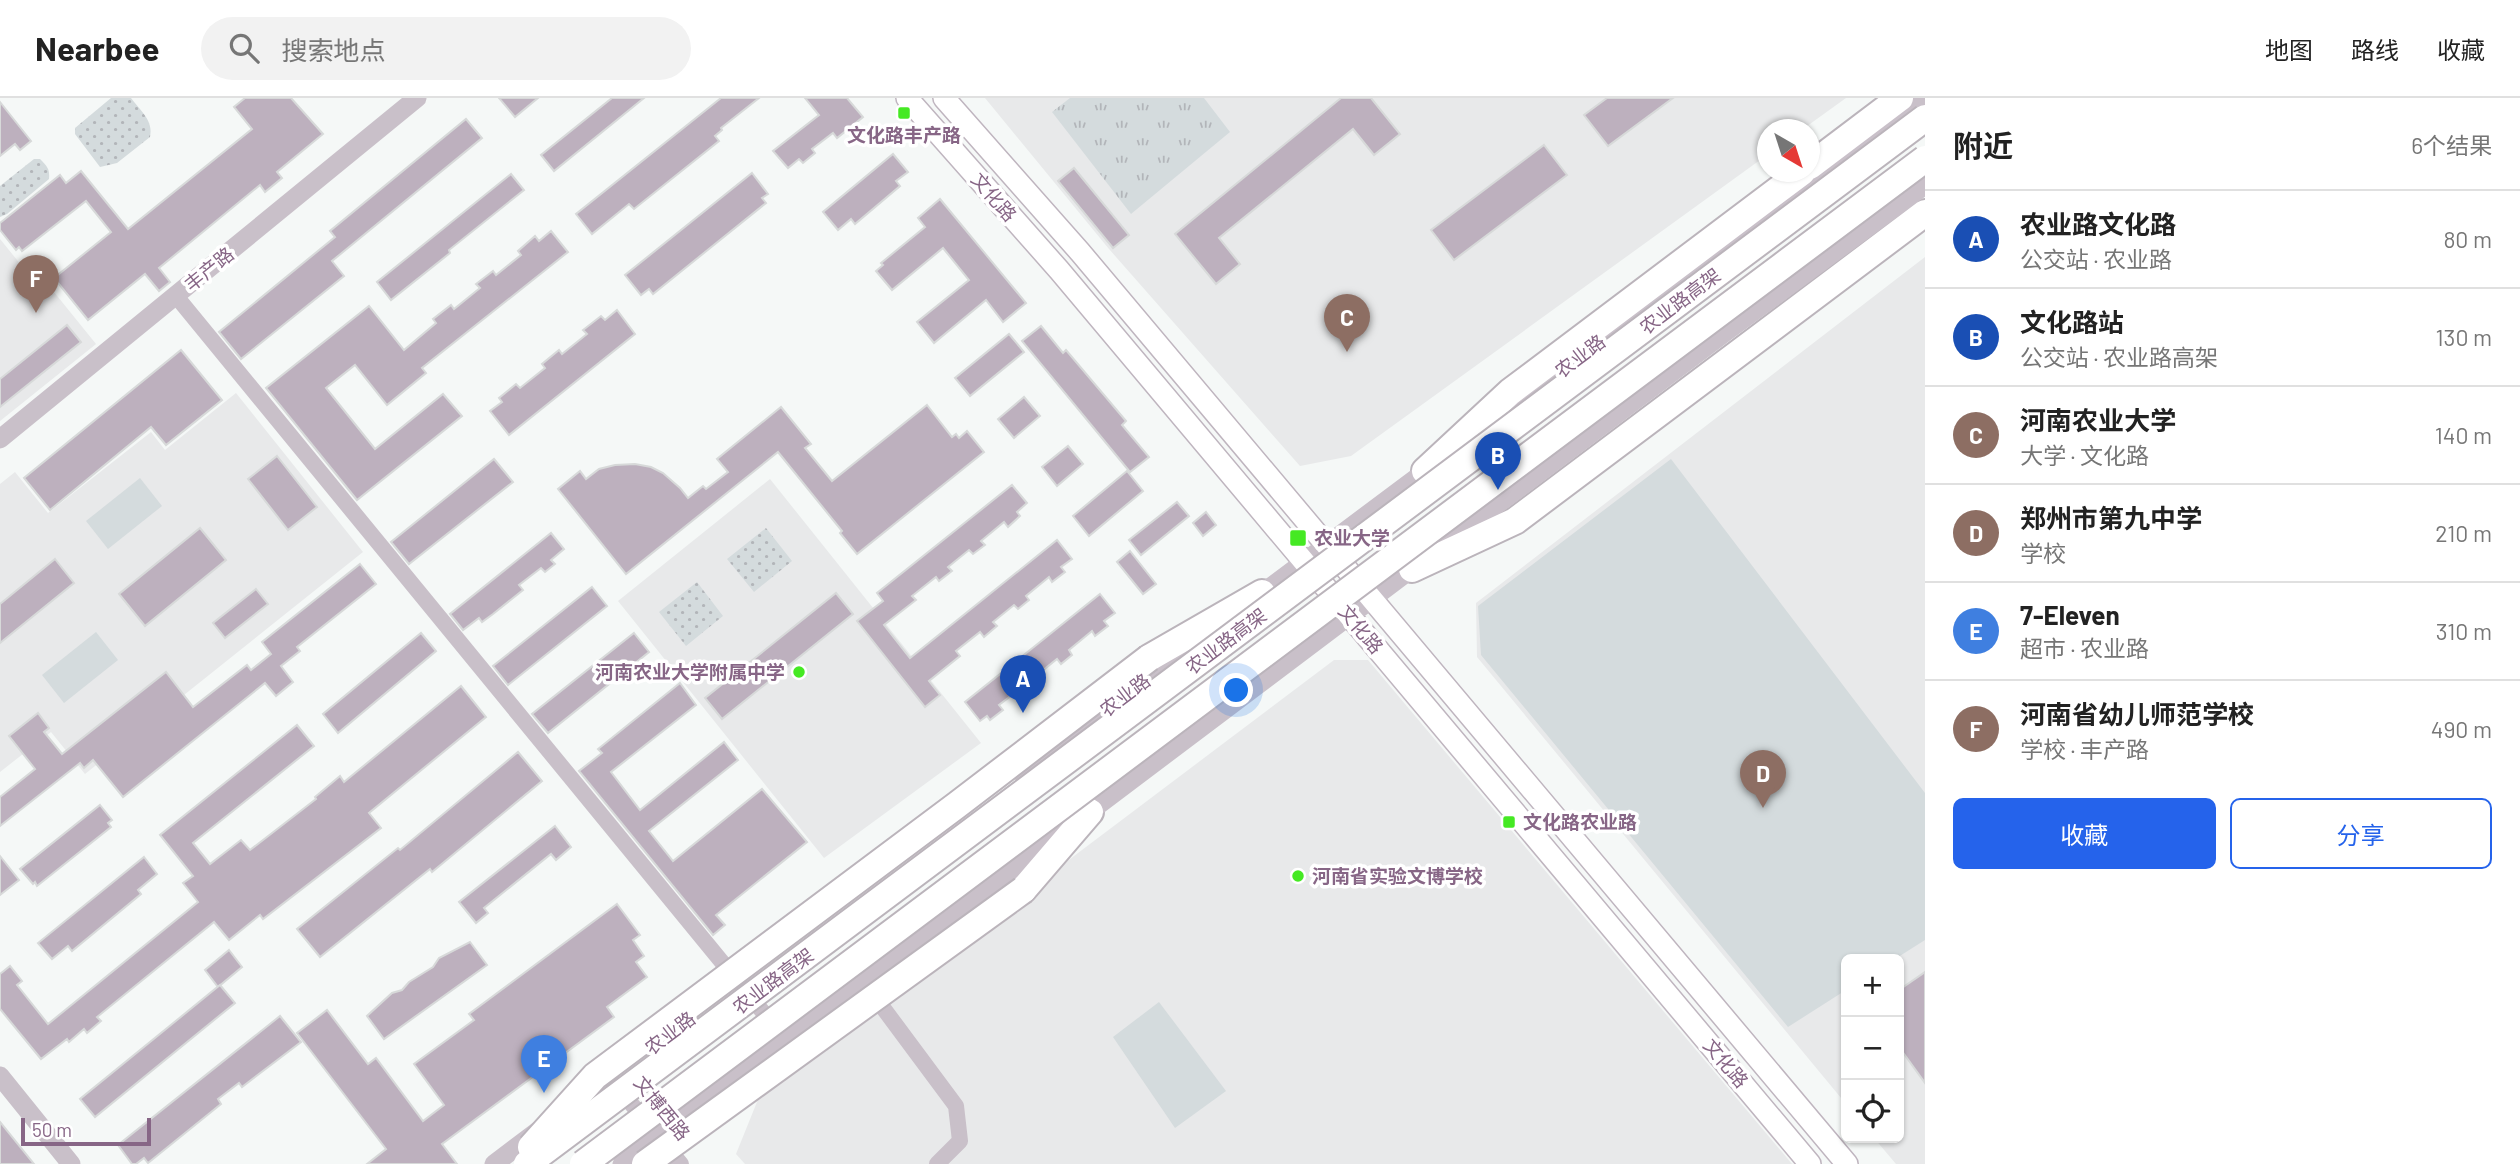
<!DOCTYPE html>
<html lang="zh">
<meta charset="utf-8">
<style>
:root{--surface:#fff;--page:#f2f2f2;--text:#222;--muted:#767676;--line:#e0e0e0;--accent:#2563eb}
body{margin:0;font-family:Barlow,"Noto Sans SC",sans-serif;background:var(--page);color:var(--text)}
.controls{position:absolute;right:21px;bottom:21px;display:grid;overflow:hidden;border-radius:10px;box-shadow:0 2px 5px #0004}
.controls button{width:63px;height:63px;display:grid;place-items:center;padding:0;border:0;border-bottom:2px solid var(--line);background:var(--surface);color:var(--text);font:35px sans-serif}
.compass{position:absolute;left:1757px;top:21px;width:63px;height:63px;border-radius:50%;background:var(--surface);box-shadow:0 2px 5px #0004;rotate:141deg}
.scale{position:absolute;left:21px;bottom:18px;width:130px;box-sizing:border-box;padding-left:7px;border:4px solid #876686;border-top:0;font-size:19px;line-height:24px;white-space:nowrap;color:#876686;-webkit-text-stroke:5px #fff;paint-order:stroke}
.you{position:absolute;left:1237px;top:593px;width:24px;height:24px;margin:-18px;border:5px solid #fff;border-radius:50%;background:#1a73e8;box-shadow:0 0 0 10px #1a73e833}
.badge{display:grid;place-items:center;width:46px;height:46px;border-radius:50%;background:var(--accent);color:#fff;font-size:23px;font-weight:700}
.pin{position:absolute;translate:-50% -58px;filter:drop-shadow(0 2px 4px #0008)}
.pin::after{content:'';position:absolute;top:37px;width:24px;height:21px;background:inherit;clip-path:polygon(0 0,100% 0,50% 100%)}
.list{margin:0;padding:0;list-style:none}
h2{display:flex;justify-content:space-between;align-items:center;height:91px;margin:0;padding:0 28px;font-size:30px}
h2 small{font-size:23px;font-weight:400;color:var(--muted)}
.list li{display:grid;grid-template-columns:46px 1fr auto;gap:21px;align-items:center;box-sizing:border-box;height:98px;padding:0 28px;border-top:2px solid var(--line)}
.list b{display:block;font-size:26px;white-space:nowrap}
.list p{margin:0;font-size:23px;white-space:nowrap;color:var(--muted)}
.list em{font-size:23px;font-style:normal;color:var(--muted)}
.actions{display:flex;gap:14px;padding:21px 28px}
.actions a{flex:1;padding:16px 0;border:2px solid var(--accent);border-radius:10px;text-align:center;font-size:24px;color:var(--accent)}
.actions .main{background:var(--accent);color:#fff}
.icon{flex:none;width:38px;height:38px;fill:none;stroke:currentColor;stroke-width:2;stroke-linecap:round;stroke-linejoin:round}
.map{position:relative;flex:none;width:1925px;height:1066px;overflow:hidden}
header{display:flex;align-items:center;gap:42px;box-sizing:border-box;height:98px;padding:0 35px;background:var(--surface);border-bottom:2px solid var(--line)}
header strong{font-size:33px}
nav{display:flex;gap:38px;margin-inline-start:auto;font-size:24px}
.search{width:490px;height:63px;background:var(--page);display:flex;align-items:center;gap:18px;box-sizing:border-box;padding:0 24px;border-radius:38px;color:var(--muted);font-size:26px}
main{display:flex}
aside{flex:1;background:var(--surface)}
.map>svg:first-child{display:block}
.built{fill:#e8e9ea}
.grass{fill:url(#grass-dots)}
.park{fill:url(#park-tufts)}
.garden{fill:#d4dbdd}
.building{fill:#bdb0be;stroke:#d7d9d9;stroke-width:2}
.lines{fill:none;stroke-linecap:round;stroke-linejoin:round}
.secondary-casing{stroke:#bfb5bf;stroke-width:24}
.trunk-casing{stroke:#bbb4bb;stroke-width:30}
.minor{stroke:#c9c0c9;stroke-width:16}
.tertiary{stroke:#c9c0c9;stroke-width:19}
.secondary{stroke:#fff;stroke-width:21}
.trunk{stroke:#fff;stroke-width:26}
.trunk-bridge-casing{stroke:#bbb4bb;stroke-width:30;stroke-linecap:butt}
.trunk-bridge{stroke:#fff;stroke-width:26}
.poi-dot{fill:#45e923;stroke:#fff;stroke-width:2.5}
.labels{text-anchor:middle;stroke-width:7;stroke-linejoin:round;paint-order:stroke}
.poi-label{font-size:19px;font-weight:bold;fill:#876686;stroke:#fff;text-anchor:start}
.street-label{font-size:19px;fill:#876686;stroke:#fff}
</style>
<header>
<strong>Nearbee</strong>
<div class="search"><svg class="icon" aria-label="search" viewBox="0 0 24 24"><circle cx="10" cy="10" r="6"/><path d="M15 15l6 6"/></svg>搜索地点</div>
<nav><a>地图</a><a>路线</a><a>收藏</a></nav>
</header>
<main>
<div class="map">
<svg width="1925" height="1066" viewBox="0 0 1925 1066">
<defs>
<pattern id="grass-dots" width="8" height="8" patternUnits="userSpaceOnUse" patternTransform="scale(1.75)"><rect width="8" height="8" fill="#d4dbdd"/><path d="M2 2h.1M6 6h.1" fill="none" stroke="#b2b5b9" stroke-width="1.8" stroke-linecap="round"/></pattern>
<pattern id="park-tufts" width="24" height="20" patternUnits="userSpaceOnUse" patternTransform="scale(1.75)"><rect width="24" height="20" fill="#d4dbdd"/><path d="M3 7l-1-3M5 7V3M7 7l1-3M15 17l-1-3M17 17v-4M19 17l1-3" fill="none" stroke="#b2b5b9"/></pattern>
</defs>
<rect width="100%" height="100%" fill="#f5f8f7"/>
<g class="built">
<polygon points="985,0 1846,0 1803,31 1768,32 1767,57 1351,358 1300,368 1109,151"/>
<polygon points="0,141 34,183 41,178 96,246 0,323"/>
<polygon points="1925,159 1925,1066 1896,1066 1874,1040 1899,1040 1899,861 1846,861 1846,1006 1477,559 1476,505"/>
<polygon points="236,295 363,454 85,676 51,634 0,674 0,386 15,374 48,415 151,334 165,352"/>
<polygon points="770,381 981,645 824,760 618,503"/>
<polygon points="1334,562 1368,562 1792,1066 745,1066 736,1056 761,994"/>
</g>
<g class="grass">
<path d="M 111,0 L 131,0 C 140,12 154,23 150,39 L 117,65 L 100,69 L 75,36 L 75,30 Z"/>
<path d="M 34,61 L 40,61 C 47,68 50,71 49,81 L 7,116 L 0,119 L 0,88 Z"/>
<polygon points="766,430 792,463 754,494 727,461"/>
<polygon points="697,484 723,518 686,548 659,514"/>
</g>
<polygon class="park" points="1070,0 1204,0 1230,34 1131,116 1052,14"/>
<g class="garden">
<polygon points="1671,361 1925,695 1925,842 1895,861 1846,861 1846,892 1788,929 1481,557 1478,508"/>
<polygon points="140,380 162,408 108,451 86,423"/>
<polygon points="96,534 118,562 64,605 42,577"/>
<polygon points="1159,904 1226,993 1175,1030 1113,939"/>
</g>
<g class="building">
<polygon points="245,0 291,0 323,36 277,74 282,80 265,94 260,87 159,170 170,184 159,193 145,176 88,222 54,180 111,134 86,103 22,153 19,149 16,152 0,132 0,125 60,77 66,85 81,73 128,131 252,31 234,9"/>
<polygon points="499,0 538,0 515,19"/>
<polygon points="612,0 644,0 554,73 541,57"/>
<polygon points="721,0 759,0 721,30 722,32 715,38 719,43 634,111 629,106 592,136 576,116"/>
<polygon points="805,0 847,0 863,19 837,40 833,35 812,51 815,55 803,65 799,61 788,70 773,53 819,17"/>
<polygon points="1341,0 1371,0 1400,36 1374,57 1353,31 1219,140 1240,166 1216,186 1175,136"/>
<polygon points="1607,0 1673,0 1608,48 1584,17"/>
<polygon points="0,4 31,43 20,52 15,46 0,58"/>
<polygon points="466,21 482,40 332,163 344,178 241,261 219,234 335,139 330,133"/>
<polygon points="1544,47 1567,77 1454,162 1431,132"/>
<polygon points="893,56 908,74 896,83 900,88 855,126 851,121 838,132 823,114"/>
<polygon points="1074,70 1129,137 1113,150 1058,83"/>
<polygon points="752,75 768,96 762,100 766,105 653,196 649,191 641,197 625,177"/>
<polygon points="511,76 524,92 449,152 450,155 391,202 377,184"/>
<polygon points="940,101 1026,205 1003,224 986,202 934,245 917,224 969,182 943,150 892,192 876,173 883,167 881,165 925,129 918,120"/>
<polygon points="551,133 568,154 422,270 426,275 387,307 355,267 326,290 375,351 443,296 462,318 357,402 266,290 369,208 404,252 436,225 433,221 451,207 454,211 480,190 476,186 493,173 496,177 521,157 518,153 535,138 539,143"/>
<polygon points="617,212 635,236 509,337 490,313 502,304 499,300 516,286 520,290 545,270 542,266 559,252 562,256 587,236 583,232 601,218 605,222"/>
<polygon points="67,227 81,244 0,309 0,281"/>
<polygon points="1041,228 1063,255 1066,252 1126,323 1122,327 1149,359 1130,374 1022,243"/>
<polygon points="1009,236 1024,254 970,298 955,280"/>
<polygon points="181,252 222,302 166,347 151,329 50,412 24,380"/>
<polygon points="1024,299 1040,318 1014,340 998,321"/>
<polygon points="927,307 952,339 956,336 959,340 967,333 984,354 857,456 840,435 842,433 778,354 626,476 558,391 580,373 586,381 599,371 615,367 635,366 651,369 663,375 680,390 688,400 703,388 706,391 728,374 717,361 781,309 811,346 805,350 832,383"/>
<polygon points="1068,348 1083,366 1057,388 1042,369"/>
<polygon points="277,358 317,409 288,432 248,381"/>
<polygon points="494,361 513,384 409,466 391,444"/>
<polygon points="1127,373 1143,393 1089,438 1073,418"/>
<polygon points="1012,387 1027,405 1017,414 1020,418 1008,429 1004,424 981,443 985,447 973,456 969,452 948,469 952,473 939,483 936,479 912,498 916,502 884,527 910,560 1057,442 1072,461 1061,469 1065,474 1052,484 1049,479 1026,498 1029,502 1018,511 1014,507 993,524 997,528 984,539 980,534 956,553 960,558 929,583 940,597 925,609 857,523 883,503 877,495"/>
<polygon points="1177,404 1189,418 1141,457 1129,442"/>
<polygon points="1206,414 1216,427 1203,438 1193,425"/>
<polygon points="200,430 226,462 145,528 119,496"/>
<polygon points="551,435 564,451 551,462 555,466 545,474 541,470 519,487 523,492 493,516 482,524 479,520 463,532 450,516"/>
<polygon points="1130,453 1156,486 1143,496 1117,464"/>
<polygon points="55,461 74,485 0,545 0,506"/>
<polygon points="360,466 376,486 297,549 300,553 281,568 293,584 276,598 265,585 123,699 93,662 84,670 80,665 0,728 0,699 35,671 9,638 38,615 49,630 44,634 62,656 166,574 193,609 247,567 251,572 271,556 262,544"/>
<polygon points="592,489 607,508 508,587 493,568"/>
<polygon points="256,491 268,506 225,540 213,525"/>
<polygon points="836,495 853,516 722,621 705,600"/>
<polygon points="1100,496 1115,515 1104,523 1108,528 1095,538 1092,533 1069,552 1072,557 1061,566 1057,561 1036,578 1040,583 1027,593 1024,588 999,607 1003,612 990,622 987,618 980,623 965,604"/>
<polygon points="421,535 436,553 338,635 323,616"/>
<polygon points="634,535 649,554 548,635 532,616"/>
<polygon points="680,585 696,607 611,674 640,712 724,644 738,662 649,733 673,763 762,691 807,744 716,817 725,827 713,837 579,673 602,655 598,651"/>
<polygon points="461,588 486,619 369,715 381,730 263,821 260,817 229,842 214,824 97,919 101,923 87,935 84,931 69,944 67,941 41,961 0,911 0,876 10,868 22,883 17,887 48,926 198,804 183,785 193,778 160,737 297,627 314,648 193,745 210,766 241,742 250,752 316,701 315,699 340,678 344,684"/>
<polygon points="518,654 542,683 432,774 430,771 320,859 297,831 398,750 400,752"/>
<polygon points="100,707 112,722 108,725 111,729 37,788 35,784 33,786 20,771"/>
<polygon points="555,728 571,749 556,762 551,756 484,810 488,815 476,825 459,804"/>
<polygon points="0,758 19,782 0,797"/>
<polygon points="144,759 157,776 138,792 141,796 72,853 68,848 52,861 38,845"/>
<polygon points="617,806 640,837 633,842 644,858 636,864 647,879 607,909 614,919 442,1046 457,1066 367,1066 386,1051 297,935 327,912 368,966 376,960 423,1023 444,1007 414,966 474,922 469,916"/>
<polygon points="470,844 487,867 384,941 367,918 392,895 402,892 409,884 433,869 439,860"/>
<polygon points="229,852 242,869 218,889 205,872"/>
<polygon points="1925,874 1925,985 1899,949 1899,892"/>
<polygon points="220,887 235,905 95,1019 80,1001"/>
<polygon points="280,918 301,944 242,989 239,985 218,1001 221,1006 148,1065 144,1060 136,1066 132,1066 118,1047"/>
<polygon points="0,1024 34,1066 0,1066"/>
</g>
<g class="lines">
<g class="secondary-casing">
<g id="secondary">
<polyline points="907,0 1059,172 1810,1066"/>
<polyline points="944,0 1080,154 1847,1066"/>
</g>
</g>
<g class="trunk-casing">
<g id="trunk">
<polyline points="1810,68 1900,0"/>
<polyline points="1425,373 1510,294 1802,74"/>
<polyline points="1412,471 1515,423 1925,115"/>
<polyline points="1149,560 1262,495"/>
<polyline points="1023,792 1090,714"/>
</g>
</g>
<g class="minor">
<polyline points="176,198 776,930"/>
<polyline points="875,899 956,1008 960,1043 937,1066"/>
<polyline points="610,980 681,1066"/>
</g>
<g class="tertiary">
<polyline points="1499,319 1925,2"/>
<polyline points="0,341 417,0"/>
<polyline points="1252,503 1435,366"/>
<polyline points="1021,674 1191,548"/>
<polyline points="0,978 71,1066"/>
<polyline points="494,1066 539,1032"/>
<polyline points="622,1066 1727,233 1925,87"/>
</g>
<use href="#secondary" class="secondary"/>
<use href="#trunk" class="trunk"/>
<g class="trunk-bridge-casing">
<g id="trunk-bridge">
<polyline points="531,1049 595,978 957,707 1149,560"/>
<polyline points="527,1066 1925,20"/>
<polyline points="583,1066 1925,61"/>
<polyline points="645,1066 1023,792"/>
</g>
</g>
<use href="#trunk-bridge" class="trunk-bridge"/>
</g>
<g class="poi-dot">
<rect x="897" y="8" width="14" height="14" rx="3.5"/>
<rect x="1289" y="431" width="18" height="18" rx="3.5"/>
<circle cx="799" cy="574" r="7"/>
<rect x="1502" y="717" width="14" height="14" rx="3.5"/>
<circle cx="1298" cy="778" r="7"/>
</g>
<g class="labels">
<g class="poi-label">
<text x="904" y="44" text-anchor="middle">文化路丰产路</text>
<text x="1314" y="447">农业大学</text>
<text x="785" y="581" text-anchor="end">河南农业大学附属中学</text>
<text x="1523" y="731">文化路农业路</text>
<text x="1312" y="785">河南省实验文博学校</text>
</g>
<g class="street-label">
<text transform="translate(994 99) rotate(49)" y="7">文化路</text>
<text transform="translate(209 171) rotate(-39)" y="7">丰产路</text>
<text transform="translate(1680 203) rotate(-37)" y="7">农业路高架</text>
<text transform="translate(1580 258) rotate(-37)" y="7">农业路</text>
<text transform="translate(1361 531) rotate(50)" y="7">文化路</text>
<text transform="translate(1226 543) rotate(-37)" y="7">农业路高架</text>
<text transform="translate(1125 597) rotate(-37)" y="7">农业路</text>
<text transform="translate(773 883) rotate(-37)" y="7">农业路高架</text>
<text transform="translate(670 935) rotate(-37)" y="7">农业路</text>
<text transform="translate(1726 965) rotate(50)" y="7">文化路</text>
<text transform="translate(662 1010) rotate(51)" y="7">文博西路</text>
</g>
</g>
</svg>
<div class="controls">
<button>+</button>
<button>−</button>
<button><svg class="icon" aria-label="locate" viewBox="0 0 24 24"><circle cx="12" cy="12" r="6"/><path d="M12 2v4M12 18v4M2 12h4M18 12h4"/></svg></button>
</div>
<svg class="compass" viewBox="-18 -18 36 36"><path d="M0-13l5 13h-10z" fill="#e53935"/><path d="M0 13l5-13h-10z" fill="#767676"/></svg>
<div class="scale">50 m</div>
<div class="you"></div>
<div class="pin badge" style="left:1023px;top:615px;background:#1a4fb4">A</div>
<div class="pin badge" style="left:1498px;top:392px;background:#1a4fb4">B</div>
<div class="pin badge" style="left:1347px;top:254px;background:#8d6e63">C</div>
<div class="pin badge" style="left:1763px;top:710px;background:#8d6e63">D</div>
<div class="pin badge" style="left:544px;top:995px;background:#3f7fe0">E</div>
<div class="pin badge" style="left:36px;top:215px;background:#8d6e63">F</div>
</div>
<aside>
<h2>附近<small>6个结果</small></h2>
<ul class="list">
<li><span class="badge" style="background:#1a4fb4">A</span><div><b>农业路文化路</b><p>公交站 · 农业路</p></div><em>80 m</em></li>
<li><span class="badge" style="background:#1a4fb4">B</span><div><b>文化路站</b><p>公交站 · 农业路高架</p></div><em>130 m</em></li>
<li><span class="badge" style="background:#8d6e63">C</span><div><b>河南农业大学</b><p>大学 · 文化路</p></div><em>140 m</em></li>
<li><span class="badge" style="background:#8d6e63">D</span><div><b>郑州市第九中学</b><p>学校</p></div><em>210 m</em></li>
<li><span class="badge" style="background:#3f7fe0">E</span><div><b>7-Eleven</b><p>超市 · 农业路</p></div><em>310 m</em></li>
<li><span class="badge" style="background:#8d6e63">F</span><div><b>河南省幼儿师范学校</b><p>学校 · 丰产路</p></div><em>490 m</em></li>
</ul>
<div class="actions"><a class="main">收藏</a><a>分享</a></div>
</aside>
</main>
